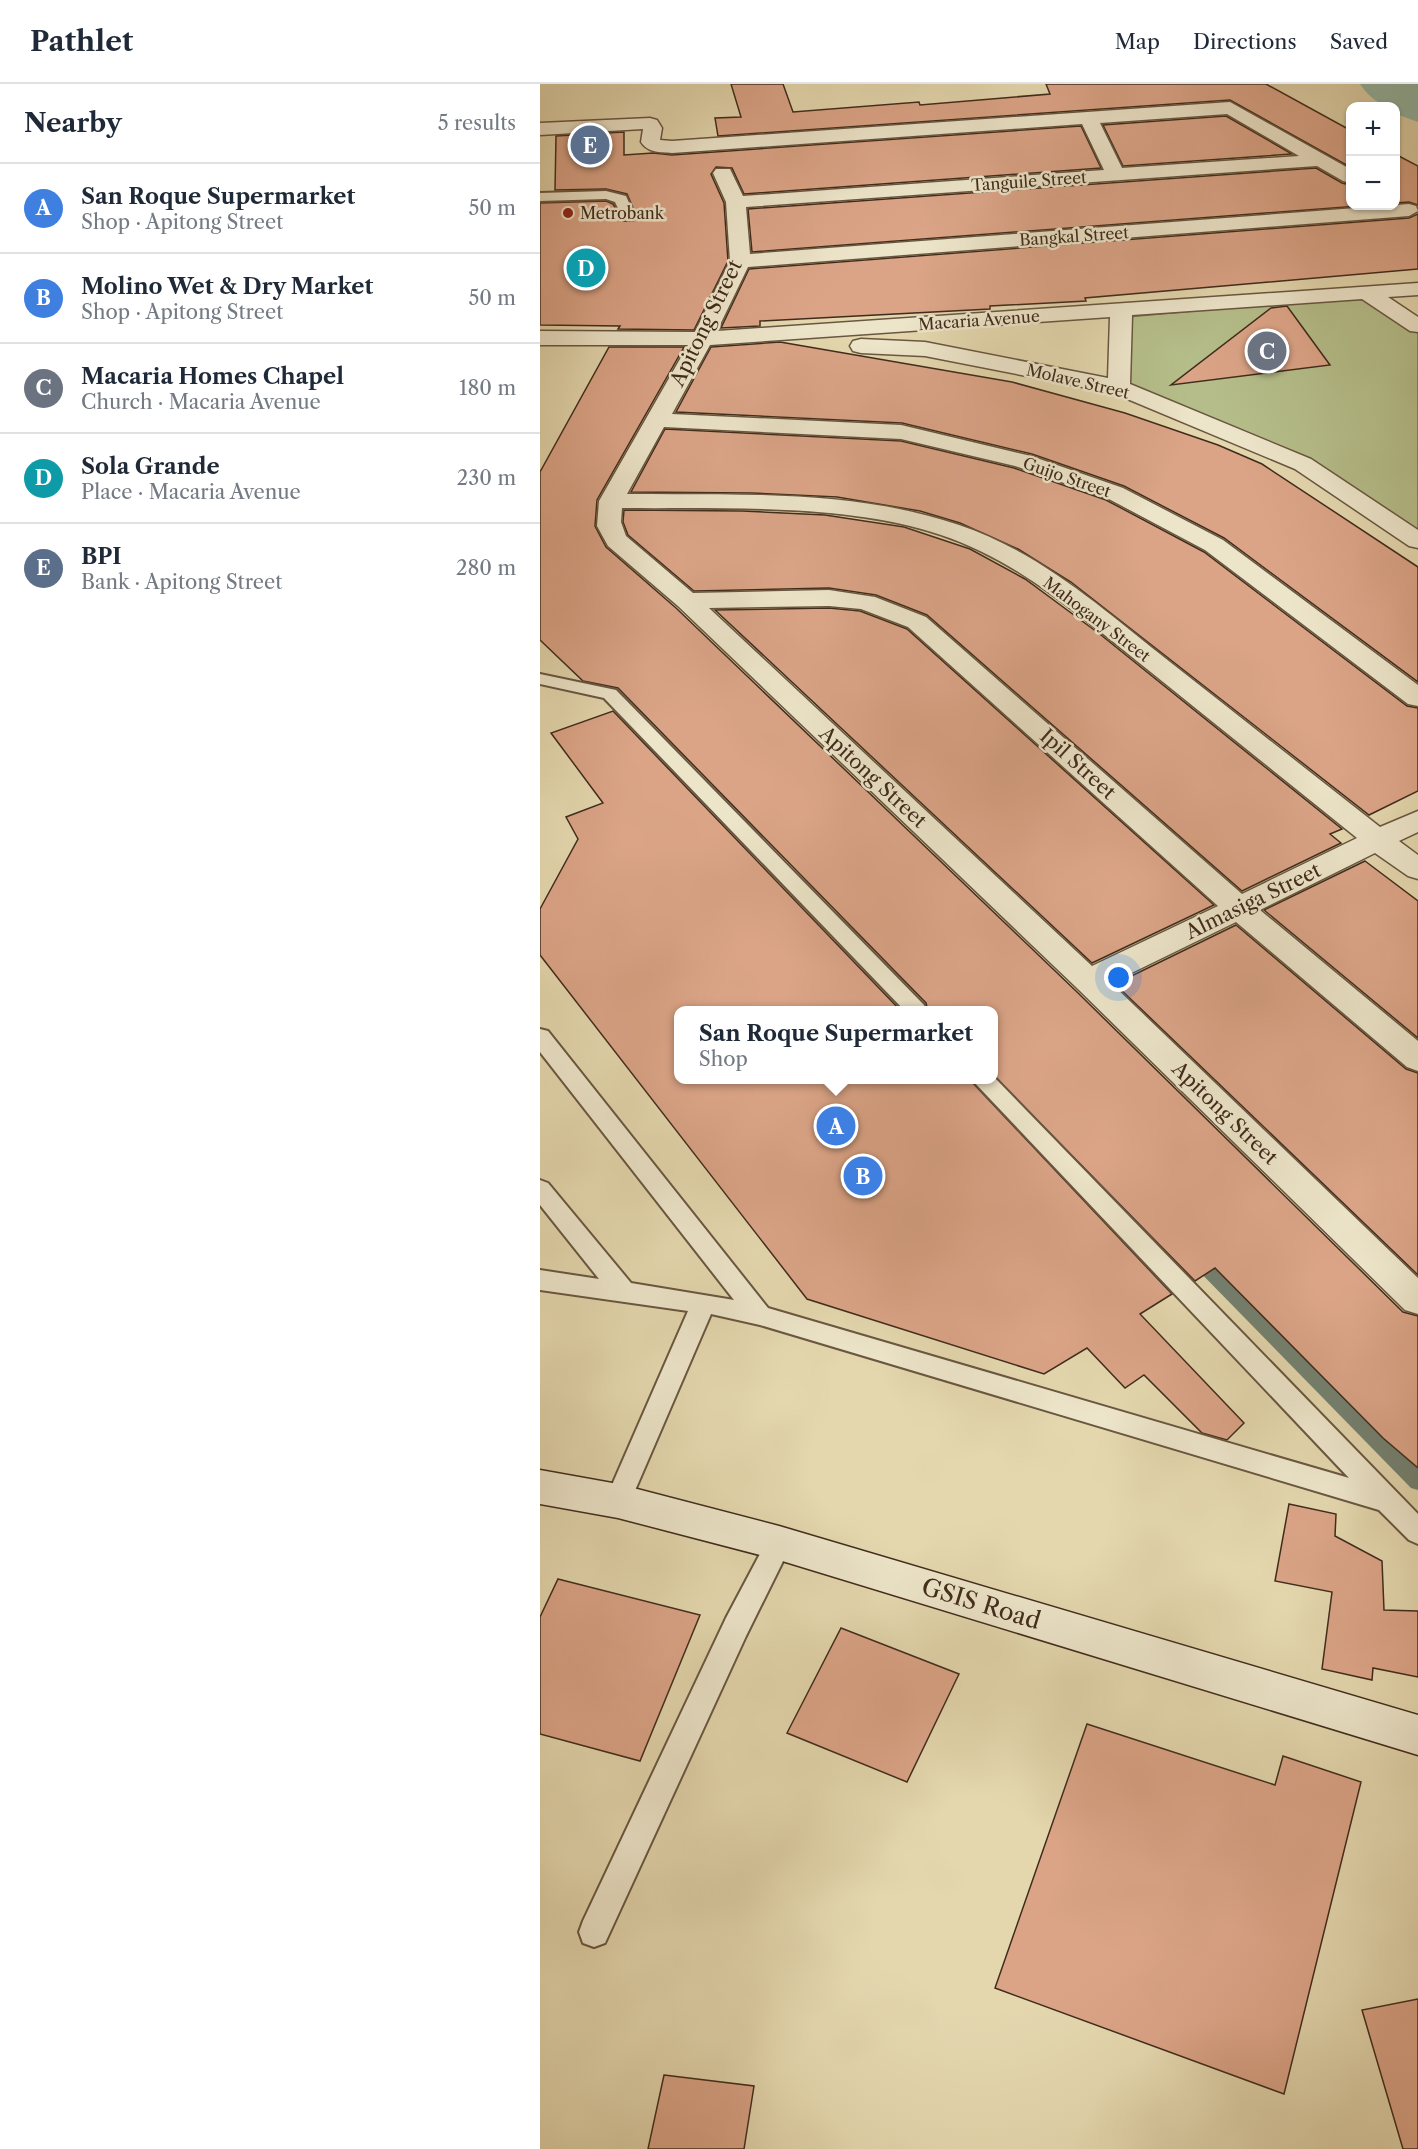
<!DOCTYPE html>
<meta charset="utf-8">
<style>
:root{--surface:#fff;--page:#f6f6f7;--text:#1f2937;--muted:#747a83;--line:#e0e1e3;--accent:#8f2418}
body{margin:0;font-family:"Libre Caslon Text",serif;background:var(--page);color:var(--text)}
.controls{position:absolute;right:18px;top:18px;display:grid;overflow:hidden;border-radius:12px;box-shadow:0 2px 4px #0004}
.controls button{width:54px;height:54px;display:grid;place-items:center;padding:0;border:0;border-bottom:2px solid var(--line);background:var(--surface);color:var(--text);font:30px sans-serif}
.you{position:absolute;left:579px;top:894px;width:21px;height:21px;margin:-15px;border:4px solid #fff;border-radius:50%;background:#1a73e8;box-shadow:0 0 0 9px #1a73e833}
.badge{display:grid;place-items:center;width:39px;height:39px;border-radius:50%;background:var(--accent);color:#fff;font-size:20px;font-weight:700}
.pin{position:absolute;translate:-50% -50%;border:3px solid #fff;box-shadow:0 2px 6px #0006}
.popup{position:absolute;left:134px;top:922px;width:324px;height:78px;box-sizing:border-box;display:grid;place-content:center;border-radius:12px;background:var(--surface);filter:drop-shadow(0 2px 4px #0005);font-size:20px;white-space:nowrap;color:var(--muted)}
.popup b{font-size:22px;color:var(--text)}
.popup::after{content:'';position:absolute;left:50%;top:100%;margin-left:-12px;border:12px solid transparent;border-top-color:var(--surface)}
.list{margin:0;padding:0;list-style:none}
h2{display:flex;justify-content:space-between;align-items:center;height:78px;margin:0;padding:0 24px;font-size:26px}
h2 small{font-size:20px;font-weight:400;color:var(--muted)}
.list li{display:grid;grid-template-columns:39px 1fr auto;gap:18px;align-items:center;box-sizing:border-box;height:90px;padding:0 24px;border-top:2px solid var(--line)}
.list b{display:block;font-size:22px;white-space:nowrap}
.list p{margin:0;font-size:20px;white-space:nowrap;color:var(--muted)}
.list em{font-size:20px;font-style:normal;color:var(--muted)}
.map{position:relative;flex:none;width:878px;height:2065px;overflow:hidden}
header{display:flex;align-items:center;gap:36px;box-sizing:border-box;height:84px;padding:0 30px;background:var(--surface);border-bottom:2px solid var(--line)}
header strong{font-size:28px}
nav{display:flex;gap:33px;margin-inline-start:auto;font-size:21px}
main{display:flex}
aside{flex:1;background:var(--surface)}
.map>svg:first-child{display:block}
.green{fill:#b5be8a;stroke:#7a7553;stroke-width:1.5}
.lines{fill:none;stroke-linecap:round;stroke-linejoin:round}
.stream{fill:#738171;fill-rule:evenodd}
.river{fill:#95baa9;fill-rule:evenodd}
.building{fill:#dba487;stroke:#402c1c;stroke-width:1.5}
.service-casing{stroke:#695740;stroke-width:4}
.minor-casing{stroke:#695740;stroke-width:3}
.secondary-casing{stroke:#402c1c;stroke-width:3}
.service{fill:#ede5ca;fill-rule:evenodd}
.minor{fill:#ede5ca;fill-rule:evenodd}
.secondary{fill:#ede5ca;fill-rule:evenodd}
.poi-dot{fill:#8f2418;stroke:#ede5ca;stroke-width:2}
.labels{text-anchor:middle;stroke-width:5;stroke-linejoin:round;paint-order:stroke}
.far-street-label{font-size:16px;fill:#402c1c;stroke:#ede5ca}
.far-poi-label{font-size:16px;fill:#402c1c;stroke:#ede5ca;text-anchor:start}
.street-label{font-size:20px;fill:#402c1c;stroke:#ede5ca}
.near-street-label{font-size:24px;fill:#402c1c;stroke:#ede5ca}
</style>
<header>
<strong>Pathlet</strong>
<nav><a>Map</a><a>Directions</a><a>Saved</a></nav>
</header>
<main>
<aside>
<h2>Nearby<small>5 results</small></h2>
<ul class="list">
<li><span class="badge" style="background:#3f7fe0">A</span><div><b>San Roque Supermarket</b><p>Shop · Apitong Street</p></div><em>50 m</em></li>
<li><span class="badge" style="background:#3f7fe0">B</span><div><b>Molino Wet &amp; Dry Market</b><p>Shop · Apitong Street</p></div><em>50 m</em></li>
<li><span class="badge" style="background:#6b7280">C</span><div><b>Macaria Homes Chapel</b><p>Church · Macaria Avenue</p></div><em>180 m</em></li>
<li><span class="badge" style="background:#0f9aa8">D</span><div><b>Sola Grande</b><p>Place · Macaria Avenue</p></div><em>230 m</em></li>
<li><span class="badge" style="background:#5c6f8a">E</span><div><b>BPI</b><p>Bank · Apitong Street</p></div><em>280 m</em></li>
</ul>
</aside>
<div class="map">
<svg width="878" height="2065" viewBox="0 0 878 2065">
<rect width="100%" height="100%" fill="#e4d7ae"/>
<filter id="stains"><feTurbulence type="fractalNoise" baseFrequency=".00333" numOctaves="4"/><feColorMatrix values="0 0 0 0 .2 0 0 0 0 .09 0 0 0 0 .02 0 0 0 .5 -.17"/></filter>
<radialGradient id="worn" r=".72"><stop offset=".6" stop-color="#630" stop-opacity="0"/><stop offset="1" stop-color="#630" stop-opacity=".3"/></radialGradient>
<polygon class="green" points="820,212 878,249 878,449 775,379 586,302 587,233"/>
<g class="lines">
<polygon class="stream" points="655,1165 661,1167 878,1385 878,1406 871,1404 649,1177 646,1172 649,1167"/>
<path class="river" d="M 820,0 L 878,0 L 878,38 L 856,30 L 856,22 C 839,22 829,13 820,0 Z"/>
</g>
<g class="building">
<polygon points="191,0 243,0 253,28 379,18 380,21 510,10 506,0 726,0 810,46 810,83 690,16 178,52 175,34 201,33"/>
<polygon points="686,32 752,70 583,82 563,41"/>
<polygon points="541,42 561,84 204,110 192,84 176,83 171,90 184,119 188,177 154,246 78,245 80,242 0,241 0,119 66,117 73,120 83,137 93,137 97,133 87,110 66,105 15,106 16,52 84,48 84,71 113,69 132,71"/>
<polygon points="855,70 878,82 878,121 869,118 855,119"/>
<polygon points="776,84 802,99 810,101 810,122 819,122 212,168 208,125"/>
<polygon points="878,130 878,185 545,214 546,217 450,222 450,225 220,237 220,242 181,244 209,185 869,134"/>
<polygon points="747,222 790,281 631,301 731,224"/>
<polygon points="240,258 472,298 585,329 678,361 722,380 878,483 878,598 684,454 584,402 492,370 362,339 136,328 171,263"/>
<polygon points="69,263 144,263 57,416 55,442 66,463 136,524 536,907 863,1228 878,1232 878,1384 843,1354 675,1184 655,1197 453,991 453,927 388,927 386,919 78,604 43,597 0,556 0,388"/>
<polygon points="125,345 361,357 474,384 566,416 664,468 867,622 878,624 878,707 829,731 531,498 478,465 420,439 380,427 297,413 212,409 91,408"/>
<polygon points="84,426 202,427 285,431 364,443 430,465 485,495 561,551 802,745 790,750 801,759 702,807 387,531 336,511 289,504 154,507 88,451 83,438"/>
<polygon points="289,524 320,527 367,545 674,821 552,879 175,526"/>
<polygon points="73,627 361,927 138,927 138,996 430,996 632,1210 600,1230 704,1339 687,1356 662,1349 604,1291 585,1304 547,1264 504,1290 267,1215 0,871 0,825 38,755 26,733 63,719 11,649"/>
<polygon points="825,777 878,817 878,954 724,826"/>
<polygon points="696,841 866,985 878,989 878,1191 575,900"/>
<polygon points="749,1420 796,1430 795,1452 842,1477 844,1526 878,1527 878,1593 833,1584 832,1596 782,1585 792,1508 735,1497"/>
<polygon points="18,1495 160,1531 100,1677 0,1650 0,1533"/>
<polygon points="301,1544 419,1590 367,1698 247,1649"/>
<polygon points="547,1640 735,1701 743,1672 821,1698 744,2010 455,1904"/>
<polygon points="878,1915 878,2065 863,2065 822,1926"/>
<polygon points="124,1991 214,2002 204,2065 108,2065"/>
</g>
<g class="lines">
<g class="service-casing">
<g id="service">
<polygon points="66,107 86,112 95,132 93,135 83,135 75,118 66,115 0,117 0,109"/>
<polygon points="0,590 76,606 384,921 386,926 364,926 64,614 0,600"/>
<polygon points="0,945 8,947 228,1224 809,1394 432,996 454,996 454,993 878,1430 878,1460 869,1456 839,1426 220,1241 171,1230 87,1425 78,1428 69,1425 65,1417 148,1227 0,1206 0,1186 59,1195 0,1121 0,1096 8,1099 91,1199 194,1216 0,968"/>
<polygon points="239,1447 248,1451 252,1459 206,1552 65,1859 54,1863 43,1859 39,1848 43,1837 186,1534 230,1451"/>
</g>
</g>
<g class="minor-casing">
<path id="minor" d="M 690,18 L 810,85 L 810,99 L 803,97 L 777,82 L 206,123 L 210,170 L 869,120 L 876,122 L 878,127 L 869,132 L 208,183 L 177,247 L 878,199 L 878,211 L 848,213 L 878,233 L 878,248 L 870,247 L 822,215 L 592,231 L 590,300 L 771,375 L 878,446 L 878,464 L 869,462 L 755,385 L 573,309 L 385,272 L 321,269 L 313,267 L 310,262 L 313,257 L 321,255 L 385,258 L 568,294 L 570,233 L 170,261 L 132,330 L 361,341 L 491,372 L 583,404 L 683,456 L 878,601 L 878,622 L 868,620 L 665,466 L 567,414 L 475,382 L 361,355 L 124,343 L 87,410 C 196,411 314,405 419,441 C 500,468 564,526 630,578 C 700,633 770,688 840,743 L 878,727 L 878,748 L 859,757 L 878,771 L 878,795 L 868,792 L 835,769 L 720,826 L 878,957 L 878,987 L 867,983 L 696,838 L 571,899 L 878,1194 L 878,1230 L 865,1226 L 538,905 L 138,522 L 68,462 L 57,442 L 59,417 L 148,261 L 0,261 L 0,247 L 155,248 L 190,177 L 186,118 L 173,89 L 176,85 L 190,85 L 203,112 L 564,86 L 542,40 L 132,69 C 120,68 108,69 101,58 L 103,45 L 0,51 L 0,39 L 110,34 L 117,36 L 122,44 L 120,56 L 132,57 ZM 687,30 L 759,72 L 582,84 L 560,39 ZM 82,424 C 181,425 307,419 401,451 C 482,478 546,537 612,589 C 680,644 749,699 817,754 L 702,810 L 386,533 L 335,513 L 289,506 L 153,509 L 86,452 L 81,438 ZM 289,522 L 321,525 L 368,543 L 678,822 L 552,882 L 169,524 Z"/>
</g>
<g class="secondary-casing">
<polygon id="secondary" points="0,1386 78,1400 239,1442 878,1631 878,1671 239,1476 78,1434 0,1420"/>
</g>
<use href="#service" class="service"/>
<use href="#minor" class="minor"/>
<use href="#secondary" class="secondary"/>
</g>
<circle class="poi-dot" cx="28" cy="129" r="6"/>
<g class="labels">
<g class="far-street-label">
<text transform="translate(489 97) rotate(-4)" y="6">Tanguile Street</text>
<text transform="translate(534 152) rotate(-4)" y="6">Bangkal Street</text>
<text transform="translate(439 236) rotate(-4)" y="6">Macaria Avenue</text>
<text transform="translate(538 297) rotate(13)" y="6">Molave Street</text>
<text transform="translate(527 393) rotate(19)" y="6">Guijo Street</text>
<text transform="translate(557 535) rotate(37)" y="6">Mahogany Street</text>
</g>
<g class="far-poi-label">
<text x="40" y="135">Metrobank</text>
</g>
<g class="street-label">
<text transform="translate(166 239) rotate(-64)" y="7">Apitong Street</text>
<text transform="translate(538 680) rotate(42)" y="7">Ipil Street</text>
<text transform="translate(333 693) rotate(43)" y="7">Apitong Street</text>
<text transform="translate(713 817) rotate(-26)" y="7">Almasiga Street</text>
<text transform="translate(685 1029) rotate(44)" y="7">Apitong Street</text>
</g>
<g class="near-street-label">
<text transform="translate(441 1520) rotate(17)" y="8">GSIS Road</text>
</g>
</g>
<rect width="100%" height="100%" filter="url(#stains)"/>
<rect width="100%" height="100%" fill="url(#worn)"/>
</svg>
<div class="controls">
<button>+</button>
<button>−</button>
</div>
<div class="you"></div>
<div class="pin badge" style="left:296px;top:1042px;background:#3f7fe0">A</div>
<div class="popup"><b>San Roque Supermarket</b>Shop</div>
<div class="pin badge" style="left:323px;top:1092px;background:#3f7fe0">B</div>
<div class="pin badge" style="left:727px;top:267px;background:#6b7280">C</div>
<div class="pin badge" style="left:46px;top:184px;background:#0f9aa8">D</div>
<div class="pin badge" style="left:50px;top:61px;background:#5c6f8a">E</div>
</div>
</main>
